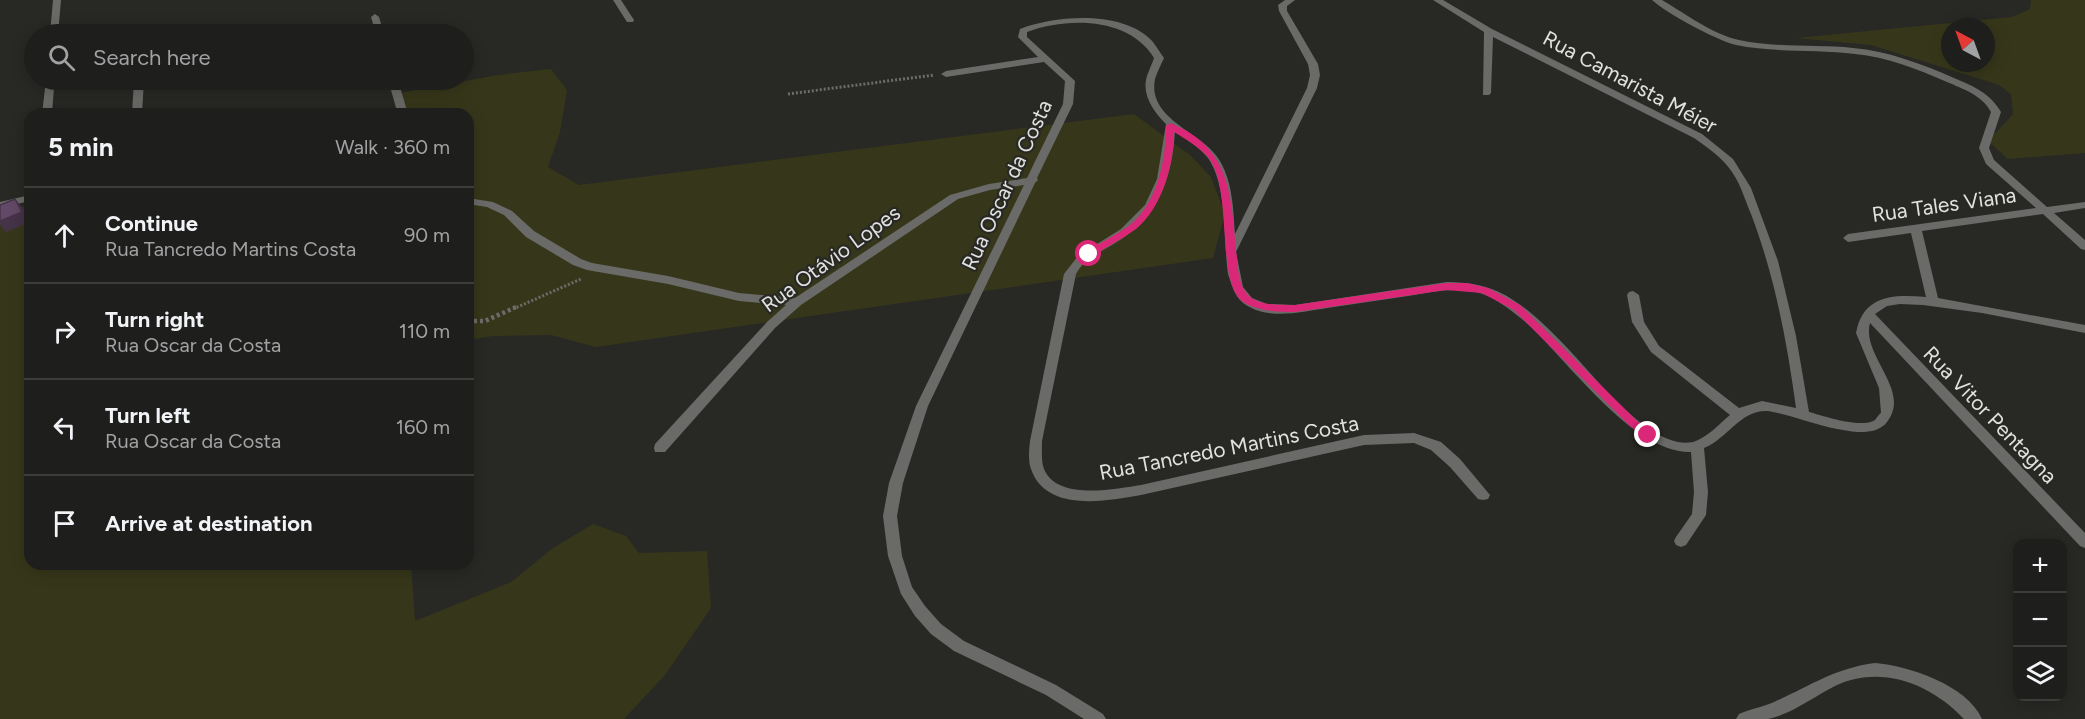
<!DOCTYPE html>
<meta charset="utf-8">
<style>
:root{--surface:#1e1e1c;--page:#262725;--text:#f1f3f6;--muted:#a1a2a3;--line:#3c3c3b}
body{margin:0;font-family:Figtree,sans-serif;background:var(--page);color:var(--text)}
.controls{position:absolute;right:18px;bottom:18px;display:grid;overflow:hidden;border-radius:12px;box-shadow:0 3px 15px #0003}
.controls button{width:54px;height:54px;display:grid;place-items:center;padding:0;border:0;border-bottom:2px solid var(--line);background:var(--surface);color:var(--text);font:30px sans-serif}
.compass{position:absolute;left:1941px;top:18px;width:54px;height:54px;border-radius:50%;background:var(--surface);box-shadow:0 3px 15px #0003;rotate:319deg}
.stop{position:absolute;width:18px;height:18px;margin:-14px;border:4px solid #db2777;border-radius:50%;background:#fff}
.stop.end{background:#db2777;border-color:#fff;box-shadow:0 2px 6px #0008}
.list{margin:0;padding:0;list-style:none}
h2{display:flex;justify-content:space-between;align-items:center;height:78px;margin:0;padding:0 24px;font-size:26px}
h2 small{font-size:20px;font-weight:400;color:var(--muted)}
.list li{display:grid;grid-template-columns:39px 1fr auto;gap:18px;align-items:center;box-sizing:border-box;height:96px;padding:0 24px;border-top:2px solid var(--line)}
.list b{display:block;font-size:22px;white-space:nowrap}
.list p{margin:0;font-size:20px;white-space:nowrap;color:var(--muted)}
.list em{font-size:20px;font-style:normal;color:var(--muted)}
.icon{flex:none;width:33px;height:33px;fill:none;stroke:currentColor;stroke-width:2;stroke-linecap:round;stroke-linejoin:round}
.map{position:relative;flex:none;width:2085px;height:719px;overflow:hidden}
.search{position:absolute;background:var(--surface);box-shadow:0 3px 15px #0003;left:24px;top:24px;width:450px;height:66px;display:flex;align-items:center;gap:15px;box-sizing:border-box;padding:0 21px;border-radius:33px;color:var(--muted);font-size:22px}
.panel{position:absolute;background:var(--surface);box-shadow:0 3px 15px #0003;left:24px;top:108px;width:450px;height:462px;border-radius:18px}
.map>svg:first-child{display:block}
.green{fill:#36371a;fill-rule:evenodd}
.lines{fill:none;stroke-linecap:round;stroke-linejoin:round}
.path-far1{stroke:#6c6c6a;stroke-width:3;stroke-dasharray:2 2;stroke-linecap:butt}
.path{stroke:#6c6c6a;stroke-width:4.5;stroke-dasharray:3 3;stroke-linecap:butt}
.street{fill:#6a6a68;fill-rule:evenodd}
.shaded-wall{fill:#453348}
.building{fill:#624967;stroke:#453348;stroke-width:1.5}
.route{fill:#db2777}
.labels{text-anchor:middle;stroke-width:4.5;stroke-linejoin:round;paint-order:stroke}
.street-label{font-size:21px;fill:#e1e1df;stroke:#282825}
</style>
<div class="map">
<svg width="2085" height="719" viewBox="0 0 2085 719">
<rect width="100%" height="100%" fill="#282825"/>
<g class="green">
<path d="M 2031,0 L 2085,0 L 2085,153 L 2008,159 L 1988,141 L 2013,114 L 2011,94 L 1999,85 L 1871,45 L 1796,38 L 2012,17 L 2030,9 ZM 1950,27 L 1986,27 L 1986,63 L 1950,63 Z"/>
<polygon points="551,69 567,90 560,132 548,167 579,185 1134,114 1190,155 1211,177 1225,214 1213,258 596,347 551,335 493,336 468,340 468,114 395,114 394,94 498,75"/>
<polygon points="30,205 30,564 411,564 415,621 511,582 553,548 593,524 626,536 639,553 707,551 711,608 665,675 624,719 0,719 0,211"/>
</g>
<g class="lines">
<g class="path-far1">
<polyline points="788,94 934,75"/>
<polyline points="513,309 581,279"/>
</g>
<polyline class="path" points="468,321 485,321 516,307"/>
<g class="street">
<polygon points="53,0 61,0 58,34 50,34"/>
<polygon points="613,0 621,0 634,20 633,22 627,22"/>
<path d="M 1285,0 L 1295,0 L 1287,6 L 1287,11 L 1318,64 L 1320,75 L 1317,88 L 1236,252 L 1243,287 L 1252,298 L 1267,304 L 1295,305 L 1447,282 C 1468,282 1486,285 1505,295 C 1530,309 1551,331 1571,352 C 1596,378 1652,451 1693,442 C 1707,438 1719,424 1730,415 L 1651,352 L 1632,322 L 1627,295 L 1629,292 L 1633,291 L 1639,295 L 1644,322 L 1659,346 L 1739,408 L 1762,401 L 1796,408 C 1787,342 1775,277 1751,214 C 1745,200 1741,185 1732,172 C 1723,158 1708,148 1694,138 L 1493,37 L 1491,93 L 1489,95 L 1483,95 L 1484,32 L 1433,0 L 1443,0 L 1492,29 L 1702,134 L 1733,159 L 1751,188 L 1778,261 L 1796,336 L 1809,412 C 1824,416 1861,429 1875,420 C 1875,420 1880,413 1881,413 L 1879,388 L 1856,333 C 1863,295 1893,294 1926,297 L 1911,233 L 1848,242 L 1843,238 L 1848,234 L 2036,208 L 1986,164 L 1979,148 L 1991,112 C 1982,95 1963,89 1947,82 C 1917,69 1887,57 1855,54 C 1816,49 1775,53 1736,45 C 1718,41 1666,13 1652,0 L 1662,0 C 1686,14 1712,34 1739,40 C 1776,48 1816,44 1853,48 C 1888,51 1922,64 1954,78 C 1973,86 1990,93 2001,112 L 1989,148 L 1994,160 L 2047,207 L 2085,202 L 2085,208 L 2054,213 L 2085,240 L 2085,250 L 2081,249 L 2043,214 L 1922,231 L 1938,298 L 2085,325 L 2085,333 L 1982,313 L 1923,305 L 1900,304 L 1887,306 L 1875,314 L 2085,533 L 2085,548 L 2080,546 L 1870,323 C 1861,356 1912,390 1887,422 C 1879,433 1861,433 1849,431 C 1821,428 1796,416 1768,411 C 1741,409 1727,439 1704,448 L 1708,492 L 1706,515 L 1686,545 L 1681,547 L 1676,545 L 1674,541 L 1676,537 L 1692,514 L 1694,492 L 1691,452 C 1632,454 1566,357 1523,320 C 1509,309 1494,296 1476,292 C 1453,287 1431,292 1408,296 C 1381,300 1354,304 1327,308 C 1301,312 1269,320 1246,305 C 1235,298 1232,286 1228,274 C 1223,239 1228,187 1208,158 C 1199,147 1186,139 1175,131 C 1172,181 1157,219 1112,245 C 1098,253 1084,259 1076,274 L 1042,441 C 1042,450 1041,461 1044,469 C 1057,501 1115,489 1141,485 L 1364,435 L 1414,433 L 1441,442 L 1460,459 L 1490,495 L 1488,499 L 1483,500 L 1478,499 L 1450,467 L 1431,450 L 1414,443 L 1364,445 L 1141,495 C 1107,501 1046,513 1031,469 C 1028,461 1029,450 1030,441 L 1064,274 L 1078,256 L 1121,229 L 1145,205 L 1157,179 L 1166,124 C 1154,112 1141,95 1147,76 C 1149,70 1152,64 1154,58 C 1129,17 1068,17 1027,32 L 1027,37 L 1075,81 L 1073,104 L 1037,178 L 1038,180 L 1035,183 L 928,406 L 903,483 L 897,516 L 902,556 L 912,587 L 925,606 L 941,624 L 964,641 L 1056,685 L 1103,714 L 1106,719 L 1084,719 L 1046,695 L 954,651 L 931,634 L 915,616 L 901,594 L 888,556 L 883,516 L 889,483 L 916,406 L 1024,185 L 990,190 L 958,199 L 801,305 L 775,328 L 665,452 L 655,452 L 654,448 L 655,444 L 767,322 L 786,305 L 739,301 L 668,284 L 587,270 L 573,265 L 526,237 L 504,215 L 487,207 L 468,204 L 468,198 L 493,202 L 512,211 L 534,231 L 581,259 L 592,263 L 668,276 L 739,293 L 795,298 L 950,195 L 989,184 L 1027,178 L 1063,104 L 1065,81 L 1044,62 L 946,77 L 941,74 L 946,71 L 1038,57 L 1018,37 L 1020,29 C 1057,15 1124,10 1153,42 C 1157,47 1160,53 1164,58 C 1161,65 1157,72 1155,79 C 1147,119 1201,132 1218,158 C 1233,181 1233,208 1235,234 L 1307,88 L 1310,75 L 1308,64 L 1279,11 L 1278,5 Z"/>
<polygon points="375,14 379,17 384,34 376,34 371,17"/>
<polygon points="46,80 75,80 54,87 52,114 42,114"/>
<polygon points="134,80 144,80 142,114 132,114"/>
<polygon points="388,80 398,80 408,114 398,114"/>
<polygon points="30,195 30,201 0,208 0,202"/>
<path d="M 1875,663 C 1909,666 1967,685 1982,719 L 1964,719 C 1931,684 1881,664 1835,686 C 1813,697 1792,714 1768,719 C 1759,719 1746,719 1736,719 L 1739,714 C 1750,709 1763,707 1774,702 C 1810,686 1835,668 1875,663 Z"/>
</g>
</g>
<polygon class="shaded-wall" points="15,199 23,208 30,222 6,232 0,225 0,221"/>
<polygon class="building" points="15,199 22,212 0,221 0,205"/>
<path class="route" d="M 1170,123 C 1234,148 1231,201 1237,259 C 1238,270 1239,285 1247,294 C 1257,306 1280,305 1295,305 L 1446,283 L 1467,283 L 1488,288 L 1520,305 L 1637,421 L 1652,432 L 1652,437 L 1644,437 L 1630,426 L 1514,310 L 1482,293 L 1446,290 L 1295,312 C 1278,312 1249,311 1238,297 C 1219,272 1230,199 1213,165 C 1205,149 1188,141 1174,132 C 1174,164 1162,208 1136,229 C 1122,239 1106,247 1092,256 L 1085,256 L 1085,252 C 1100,243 1116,235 1130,225 C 1158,202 1166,159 1166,126 Z"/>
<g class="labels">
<g class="street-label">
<text transform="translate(1630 82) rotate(28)" y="7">Rua Camarista Méier</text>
<text transform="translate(1007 185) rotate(-65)" y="7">Rua Oscar da Costa</text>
<text transform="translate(1944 205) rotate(-8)" y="7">Rua Tales Viana</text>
<text transform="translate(831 259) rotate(-36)" y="7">Rua Otávio Lopes</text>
<text transform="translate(1990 415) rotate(46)" y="7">Rua Vitor Pentagna</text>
<text transform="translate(1229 448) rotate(-11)" y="7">Rua Tancredo Martins Costa</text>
</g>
</g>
</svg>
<div class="controls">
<button>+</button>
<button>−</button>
<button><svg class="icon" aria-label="layers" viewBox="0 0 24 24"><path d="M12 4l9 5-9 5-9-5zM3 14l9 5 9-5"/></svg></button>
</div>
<svg class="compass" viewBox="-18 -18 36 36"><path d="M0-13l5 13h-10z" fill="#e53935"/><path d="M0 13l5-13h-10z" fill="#a1a2a3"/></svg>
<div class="stop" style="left:1089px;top:254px"></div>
<div class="stop end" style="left:1648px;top:435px"></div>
<div class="search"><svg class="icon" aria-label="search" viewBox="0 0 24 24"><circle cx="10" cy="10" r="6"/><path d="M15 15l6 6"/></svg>Search here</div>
<section class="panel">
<h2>5 min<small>Walk · 360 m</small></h2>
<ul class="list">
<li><svg class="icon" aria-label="ahead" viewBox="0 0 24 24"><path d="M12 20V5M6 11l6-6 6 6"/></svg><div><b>Continue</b><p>Rua Tancredo Martins Costa</p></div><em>90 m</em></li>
<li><svg class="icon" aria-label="right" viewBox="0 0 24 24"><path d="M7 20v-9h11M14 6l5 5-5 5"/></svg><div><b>Turn right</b><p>Rua Oscar da Costa</p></div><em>110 m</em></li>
<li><svg class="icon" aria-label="left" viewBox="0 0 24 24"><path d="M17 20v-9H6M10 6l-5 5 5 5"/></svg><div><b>Turn left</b><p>Rua Oscar da Costa</p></div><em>160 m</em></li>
<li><svg class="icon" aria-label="arrive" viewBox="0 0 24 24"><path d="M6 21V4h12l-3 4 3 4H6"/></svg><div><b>Arrive at destination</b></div></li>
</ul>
</section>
</div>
